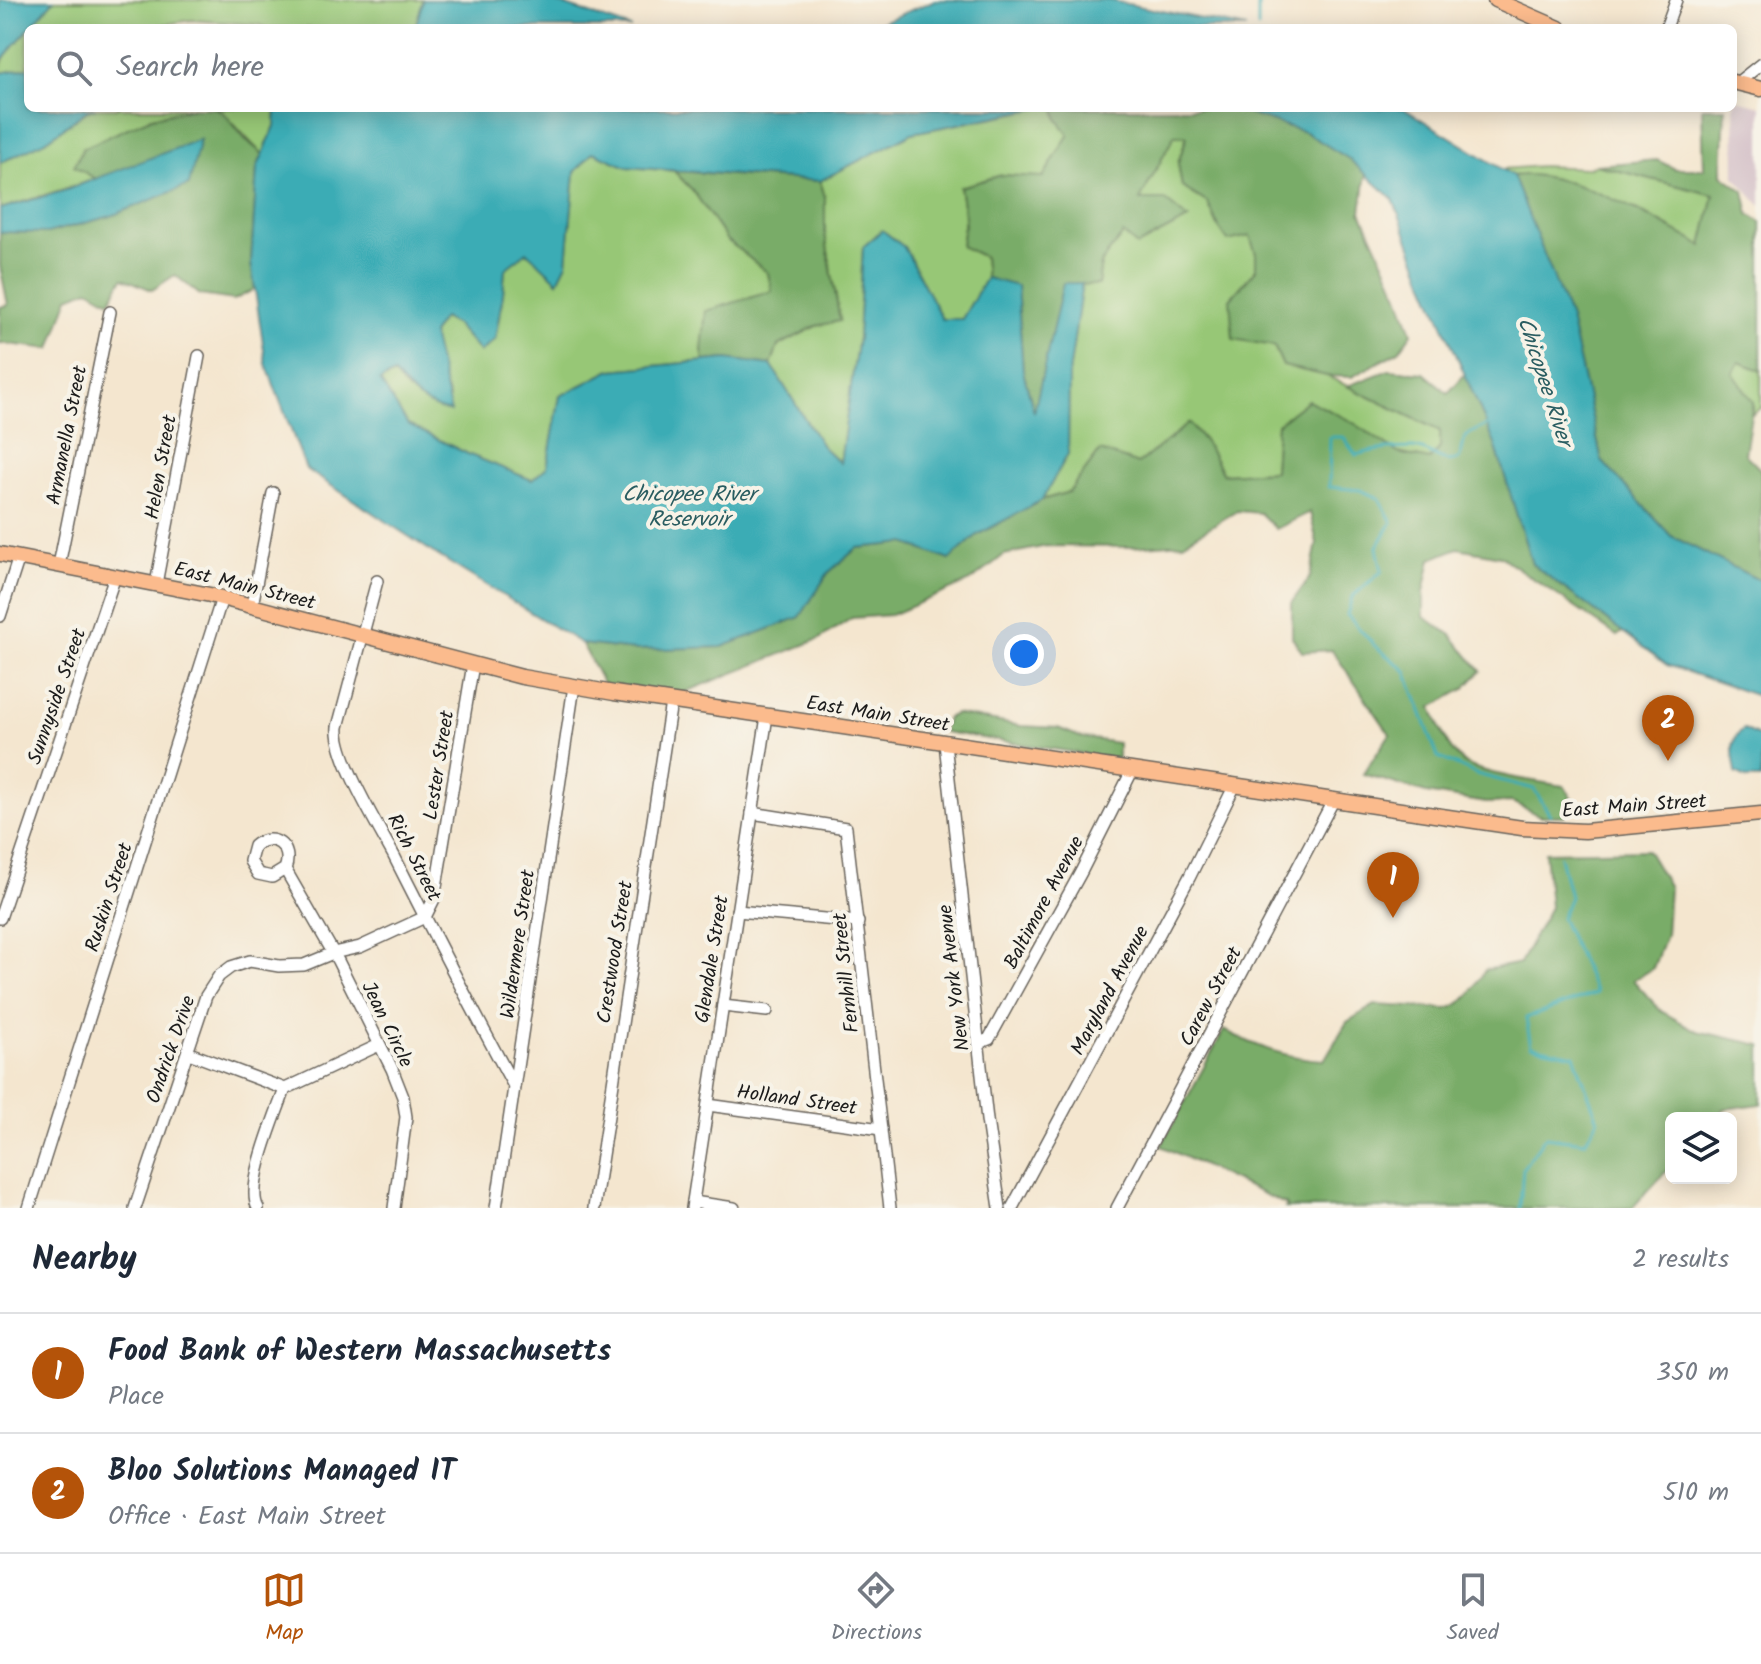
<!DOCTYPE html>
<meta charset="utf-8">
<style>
:root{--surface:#fff;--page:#f2f2f3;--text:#1f2937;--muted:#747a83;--line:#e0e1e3;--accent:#b45309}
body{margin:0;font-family:Kalam,sans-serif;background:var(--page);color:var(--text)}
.controls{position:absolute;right:24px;bottom:24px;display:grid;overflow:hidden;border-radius:12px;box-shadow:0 4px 20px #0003}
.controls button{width:72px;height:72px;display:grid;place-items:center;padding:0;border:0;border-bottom:2px solid var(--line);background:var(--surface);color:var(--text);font:40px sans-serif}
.you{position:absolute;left:1024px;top:654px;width:28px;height:28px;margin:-20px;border:6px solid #fff;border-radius:50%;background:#1a73e8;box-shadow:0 0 0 12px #1a73e833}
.badge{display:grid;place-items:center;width:52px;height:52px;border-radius:50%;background:var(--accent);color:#fff;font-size:26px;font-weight:700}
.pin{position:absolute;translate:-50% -66px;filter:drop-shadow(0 2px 4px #0008)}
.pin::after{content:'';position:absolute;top:42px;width:28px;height:24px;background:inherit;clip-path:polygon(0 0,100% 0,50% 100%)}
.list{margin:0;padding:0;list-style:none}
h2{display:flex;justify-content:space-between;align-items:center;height:104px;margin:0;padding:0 32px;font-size:34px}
h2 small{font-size:26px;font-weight:400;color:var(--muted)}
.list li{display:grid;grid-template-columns:52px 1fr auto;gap:24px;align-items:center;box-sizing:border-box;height:120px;padding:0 32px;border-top:2px solid var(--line)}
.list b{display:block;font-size:30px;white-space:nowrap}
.list p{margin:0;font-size:26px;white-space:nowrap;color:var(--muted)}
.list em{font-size:26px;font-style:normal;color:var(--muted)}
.icon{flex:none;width:44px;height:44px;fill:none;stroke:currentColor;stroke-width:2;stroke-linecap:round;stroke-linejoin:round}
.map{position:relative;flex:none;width:1761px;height:1208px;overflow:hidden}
.search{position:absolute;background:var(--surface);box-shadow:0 4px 20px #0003;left:24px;right:24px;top:24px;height:88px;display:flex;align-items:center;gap:20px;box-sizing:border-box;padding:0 28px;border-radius:12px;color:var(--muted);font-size:30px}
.sheet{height:344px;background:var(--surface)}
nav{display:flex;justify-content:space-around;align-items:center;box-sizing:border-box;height:112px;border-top:2px solid var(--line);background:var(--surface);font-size:22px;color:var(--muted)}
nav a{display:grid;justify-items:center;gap:4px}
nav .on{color:var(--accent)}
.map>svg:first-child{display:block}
.industrial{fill:#d2bdc6}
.green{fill:#97c776;stroke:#5a7249;stroke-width:2}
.forest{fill:#79ac67;stroke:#4a6442;stroke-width:2}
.water{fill:#3aacb5;stroke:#2b6468;stroke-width:2}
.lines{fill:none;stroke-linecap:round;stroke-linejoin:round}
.stream{stroke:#3aacb5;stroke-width:3}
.minor-casing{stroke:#68635b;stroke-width:14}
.major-casing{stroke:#68635b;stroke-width:17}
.minor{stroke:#fff;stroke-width:11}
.major{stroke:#fbbb8d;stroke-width:14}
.labels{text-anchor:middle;stroke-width:8;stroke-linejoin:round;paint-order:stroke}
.street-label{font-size:20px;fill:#1c1c1c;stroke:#f7f3e8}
.water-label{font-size:22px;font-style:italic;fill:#2a5d61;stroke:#f7f3e8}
</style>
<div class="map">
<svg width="1761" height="1208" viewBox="0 0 1761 1208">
<rect width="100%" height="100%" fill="#f7f3e8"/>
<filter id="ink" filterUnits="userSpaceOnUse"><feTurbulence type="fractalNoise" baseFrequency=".0125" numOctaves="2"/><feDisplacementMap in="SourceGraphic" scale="16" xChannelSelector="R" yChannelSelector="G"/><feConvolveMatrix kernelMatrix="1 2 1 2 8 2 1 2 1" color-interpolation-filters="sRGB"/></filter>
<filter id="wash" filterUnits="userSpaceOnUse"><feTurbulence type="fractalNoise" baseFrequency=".006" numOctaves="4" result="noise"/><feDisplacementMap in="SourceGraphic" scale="32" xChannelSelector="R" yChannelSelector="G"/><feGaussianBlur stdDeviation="1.8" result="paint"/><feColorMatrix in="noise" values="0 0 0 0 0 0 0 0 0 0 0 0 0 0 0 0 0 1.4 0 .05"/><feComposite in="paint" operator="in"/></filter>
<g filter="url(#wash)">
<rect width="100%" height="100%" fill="#f4e6cf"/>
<polygon class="industrial" points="1734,99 1761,106 1761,206 1735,177"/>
<g class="green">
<path d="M 54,0 L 423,0 L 415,28 L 267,28 L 260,25 L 191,20 L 143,28 L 28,28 L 28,68 L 0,73 C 0,51 38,16 54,0 Z"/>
<polygon points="96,108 194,108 152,117 74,166 96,179 0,209 0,163 47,140 87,111"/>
<path d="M 216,108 L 276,108 L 275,126 L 263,154 C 246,140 234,120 216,108 Z"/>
<polygon points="1040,108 1055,108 1058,120 1069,134 1043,178 1002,175 960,187 965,217 961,246 984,257 986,278 962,319 942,319 904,247 882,230 863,247 858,338 840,463 822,446 771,365 778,346 816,326 840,320 825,234 825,197 820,181 912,133"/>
<polygon points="1187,135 1178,163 1182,187 1208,203 1219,228 1250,236 1256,254 1256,269 1230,299 1274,346 1283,366 1327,376 1440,431 1440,448 1429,460 1398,453 1374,438 1277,424 1274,471 1223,474 1205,442 1189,423 1138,464 1100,451 1069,492 1042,500 1068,454 1069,374 1082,283 1098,284 1101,263 1123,233 1137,246 1188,219 1139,201 1174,136"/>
<polygon points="593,152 627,167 674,171 694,192 726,239 768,273 772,291 702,350 704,361 611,370 560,396 547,467 532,480 470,455 408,425 380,381 394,374 408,391 449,398 440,371 432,334 443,318 456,325 480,352 495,340 503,294 505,269 527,251 558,281 567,263 575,172"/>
<polygon points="1596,165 1715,195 1702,246 1636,209 1525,174 1513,176 1502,169 1542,166 1586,168"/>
<polygon points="1739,362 1761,370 1761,408 1753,414 1753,402 1733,373"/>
</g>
<g class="forest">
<polygon points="194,108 216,108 226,115 245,139 263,154 257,168 251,263 255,289 234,300 200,295 175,275 152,290 123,278 110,301 89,289 69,297 51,349 0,343 0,307 8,305 0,266 0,232 47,233 111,216 200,140 96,179 74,166 83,148 152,117"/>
<polygon points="1055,108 1230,108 1305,132 1349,159 1366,174 1361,212 1399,295 1412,333 1399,351 1352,377 1327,376 1283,366 1274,346 1233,339 1230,299 1256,270 1256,254 1250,236 1228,241 1219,228 1208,203 1182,187 1178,163 1187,136 1174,136 1140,200 1165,200 1188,219 1137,246 1123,234 1101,263 1098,285 1063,284 1034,414 1023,371 1017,287 986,278 984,257 961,246 965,217 960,187 1002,175 1043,177 1069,134 1058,120"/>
<path d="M 1702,108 L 1725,108 L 1722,175 L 1744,191 L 1749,214 L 1761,222 L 1761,370 L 1739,362 L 1733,373 L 1753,402 L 1745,454 L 1761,470 L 1761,581 L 1671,536 L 1602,461 L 1570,319 L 1513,176 C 1565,167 1657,220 1702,246 L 1714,195 L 1596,165 L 1657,160 L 1675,169 L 1704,169 Z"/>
<polygon points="674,171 820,181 825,197 825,234 840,321 816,326 778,346 771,365 726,359 704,361 702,350 706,311 772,291 768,273 726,239 694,192"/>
<path d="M 1389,370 L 1424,373 L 1448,393 L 1465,374 L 1495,444 L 1532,564 L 1623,632 L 1617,636 L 1500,556 L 1458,548 L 1431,559 L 1424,592 L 1424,617 L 1451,635 L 1481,671 L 1464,689 L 1432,707 C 1439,726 1446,747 1462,761 C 1474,773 1544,783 1564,786 L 1574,803 L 1564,816 L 1540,816 L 1512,802 L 1486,803 L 1426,793 L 1363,774 L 1390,734 L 1332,650 L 1302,652 L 1292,637 L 1292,602 L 1310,577 L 1317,543 L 1310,512 L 1276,529 L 1260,513 L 1237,511 L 1183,543 L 1131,547 L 1047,546 L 1004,555 L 971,581 L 891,615 L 852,618 L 819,639 L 683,693 L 603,684 L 582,644 L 635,650 L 722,647 L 800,617 L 828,573 L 857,548 L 906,543 L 949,560 L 977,535 L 1042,500 L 1069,492 L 1100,451 L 1138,464 L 1189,423 L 1205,442 L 1223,474 L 1274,471 L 1277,424 L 1308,400 L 1351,421 L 1398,453 L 1429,460 L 1440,448 L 1440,431 L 1347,386 Z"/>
<polygon points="955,714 1021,726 1058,728 1080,737 1118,743 1118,759 943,732 947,718"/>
<path d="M 1647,850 L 1669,887 L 1666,935 L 1653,968 L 1633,980 L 1661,1011 L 1697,1031 L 1761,1045 L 1761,1104 L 1724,1109 L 1716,1118 L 1671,1118 L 1671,1166 L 1632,1208 L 1285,1208 L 1287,1205 L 1161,1146 L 1224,1030 C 1257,1047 1286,1058 1324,1060 L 1347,1022 L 1375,1005 L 1447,1009 C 1468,1003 1474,988 1485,970 L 1520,963 L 1550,907 L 1545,852 Z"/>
</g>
<g class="water">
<polygon points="0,0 54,0 0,62"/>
<polygon points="423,0 549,0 631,28 415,28"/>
<polygon points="935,0 1108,0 1247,28 868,28"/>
<polygon points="28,68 28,108 96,108 87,111 47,140 0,163 0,73"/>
<path d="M 276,108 L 1040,108 L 912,133 L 820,181 L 627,167 L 593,152 L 575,172 L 567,263 L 558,281 L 527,252 L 505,269 L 503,294 L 495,339 L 480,352 L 456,325 L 443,318 L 432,334 L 451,412 C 426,408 410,393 394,374 L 380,381 L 408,425 L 470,455 L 532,480 L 547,467 L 560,396 L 611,370 L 726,359 L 771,365 L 822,446 L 840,463 L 858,338 L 863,247 L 882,230 L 904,247 L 942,319 L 962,319 L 986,278 L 1017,286 L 1023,371 L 1034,412 L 1063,283 L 1082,283 L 1069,374 L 1068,454 L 1042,500 L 977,535 L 949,560 L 906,543 L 857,548 L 828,573 L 800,617 L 722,647 L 635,650 L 582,644 L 437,555 L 306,469 L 266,364 L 251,263 L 257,168 L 275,126 Z"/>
<polygon points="1230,108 1403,108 1513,176 1570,319 1602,461 1671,536 1761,581 1761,697 1667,665 1532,564 1495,444 1425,283 1393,199 1349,159 1305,132"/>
<polygon points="200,139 189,185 111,216 47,233 0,232 0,209 66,190"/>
<path d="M 1744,729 L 1761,737 L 1761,779 L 1748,779 L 1736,773 C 1734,757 1727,739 1744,729 Z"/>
</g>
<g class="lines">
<g class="stream">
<polyline points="1258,0 1258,28"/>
<path d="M 1488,425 C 1468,434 1462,434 1460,458 C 1441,468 1431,448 1413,448 C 1393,448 1375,449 1356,455 L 1343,437 L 1330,437 L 1329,487 L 1360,490 L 1379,498 L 1392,522 L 1377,548 L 1382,571 L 1352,597 L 1347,615 L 1374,645 L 1406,671 L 1438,757 L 1476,774 L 1534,789 L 1550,815"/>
<polyline points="1520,1208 1523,1168 1545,1137 1585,1142 1598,1120 1574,1055 1531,1046 1526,1018 1596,993 1561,918 1570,897 1560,857"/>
</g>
</g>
</g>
<g filter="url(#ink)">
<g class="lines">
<g class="minor-casing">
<g id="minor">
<polyline points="1666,28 1676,0"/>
<polyline points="1737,83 1761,64"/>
<polyline points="59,565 110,312"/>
<path d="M 377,581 L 338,727 C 335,756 379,828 394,856 C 433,933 472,1010 514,1086"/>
<polyline points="156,584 199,356"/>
<polyline points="252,606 273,493"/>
<polyline points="0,616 19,557"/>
<polyline points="945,743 987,1120 1000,1208"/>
<polyline points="752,813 846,828 890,1208"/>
<path d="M 285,869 L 272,877 L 258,874 L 250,861 L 254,846 C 272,831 294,846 285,869 L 338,961 L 392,1069 L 403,1097 L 406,1117 L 394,1208"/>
<polyline points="737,911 858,922"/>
<polyline points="0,918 115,576"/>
<polyline points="723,1006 767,1011"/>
<polyline points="979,1043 989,1039 1081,872 1132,771"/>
<polyline points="189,1053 285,1089 379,1045"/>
<polyline points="708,1105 881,1129"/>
<polyline points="693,1202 734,1208"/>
<polyline points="29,1208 222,598"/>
<polyline points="135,1208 206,996 219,976 231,967 250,961 279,966 304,965 333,953 360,947 425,917 434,899 473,664"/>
<path d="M 258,1208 C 245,1186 276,1115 285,1089"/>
<polyline points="496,1208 574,686"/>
<polyline points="594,1208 671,702"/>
<polyline points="692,1208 767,716"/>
<polyline points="1012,1208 1189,878 1234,787"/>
<polyline points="1117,1208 1333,801"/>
</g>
</g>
<g class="major-casing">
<g id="major">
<polyline points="1495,0 1559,28"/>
<polyline points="1733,82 1761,89"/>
<polyline points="0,554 210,595 522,677 614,693 1522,828 1585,831 1761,814"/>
</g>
</g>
<use href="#minor" class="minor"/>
<use href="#major" class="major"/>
</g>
</g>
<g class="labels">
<g class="street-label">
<text transform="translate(66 435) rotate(-79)" y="7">Armanella Street</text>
<text transform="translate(160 467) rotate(-80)" y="7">Helen Street</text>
<text transform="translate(245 585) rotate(14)" y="7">East Main Street</text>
<text transform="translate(56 696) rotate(-71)" y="7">Sunnyside Street</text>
<text transform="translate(878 713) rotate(9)" y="7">East Main Street</text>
<text transform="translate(438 765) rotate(-81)" y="7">Lester Street</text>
<text transform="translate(1634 805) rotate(-4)" y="7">East Main Street</text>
<text transform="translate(415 857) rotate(63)" y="7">Rich Street</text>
<text transform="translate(108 897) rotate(-72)" y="7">Ruskin Street</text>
<text transform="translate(1043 902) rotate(-62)" y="7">Baltimore Avenue</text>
<text transform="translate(517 944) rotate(-82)" y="7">Wildermere Street</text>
<text transform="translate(614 952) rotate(-81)" y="7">Crestwood Street</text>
<text transform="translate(711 959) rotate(-81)" y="7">Glendale Street</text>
<text transform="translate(845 973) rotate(-96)" y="7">Fernhill Street</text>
<text transform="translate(953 978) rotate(-97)" y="7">New York Avenue</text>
<text transform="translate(1109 990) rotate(-62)" y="7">Maryland Avenue</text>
<text transform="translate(1210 996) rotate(-62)" y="7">Carew Street</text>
<text transform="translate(388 1024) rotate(64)" y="7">Jean Circle</text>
<text transform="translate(170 1049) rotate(-71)" y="7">Ondrick Drive</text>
<text transform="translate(797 1099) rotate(8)" y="7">Holland Street</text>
</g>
<g class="water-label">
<text transform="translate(1546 381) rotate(72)" y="8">Chicopee River</text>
<text x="689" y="501">Chicopee River<tspan x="689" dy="25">Reservoir</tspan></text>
</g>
</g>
</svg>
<div class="controls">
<button><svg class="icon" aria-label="layers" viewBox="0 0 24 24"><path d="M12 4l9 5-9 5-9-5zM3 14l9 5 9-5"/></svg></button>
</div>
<div class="you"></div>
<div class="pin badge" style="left:1393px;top:918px">1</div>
<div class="pin badge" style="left:1668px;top:761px">2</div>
<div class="search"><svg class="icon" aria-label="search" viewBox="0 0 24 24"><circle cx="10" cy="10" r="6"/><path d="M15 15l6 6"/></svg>Search here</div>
</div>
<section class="sheet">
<h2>Nearby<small>2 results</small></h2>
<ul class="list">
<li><span class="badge">1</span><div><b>Food Bank of Western Massachusetts</b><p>Place</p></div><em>350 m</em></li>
<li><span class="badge">2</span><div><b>Bloo Solutions Managed IT</b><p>Office · East Main Street</p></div><em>510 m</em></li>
</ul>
</section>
<nav>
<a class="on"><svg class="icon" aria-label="map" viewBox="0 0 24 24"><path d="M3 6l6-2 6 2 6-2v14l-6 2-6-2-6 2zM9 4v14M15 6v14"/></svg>Map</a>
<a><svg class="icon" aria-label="directions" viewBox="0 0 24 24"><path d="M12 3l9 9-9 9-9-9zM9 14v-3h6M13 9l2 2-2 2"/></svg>Directions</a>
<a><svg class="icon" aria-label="saved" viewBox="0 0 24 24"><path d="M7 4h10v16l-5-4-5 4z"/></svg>Saved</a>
</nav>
